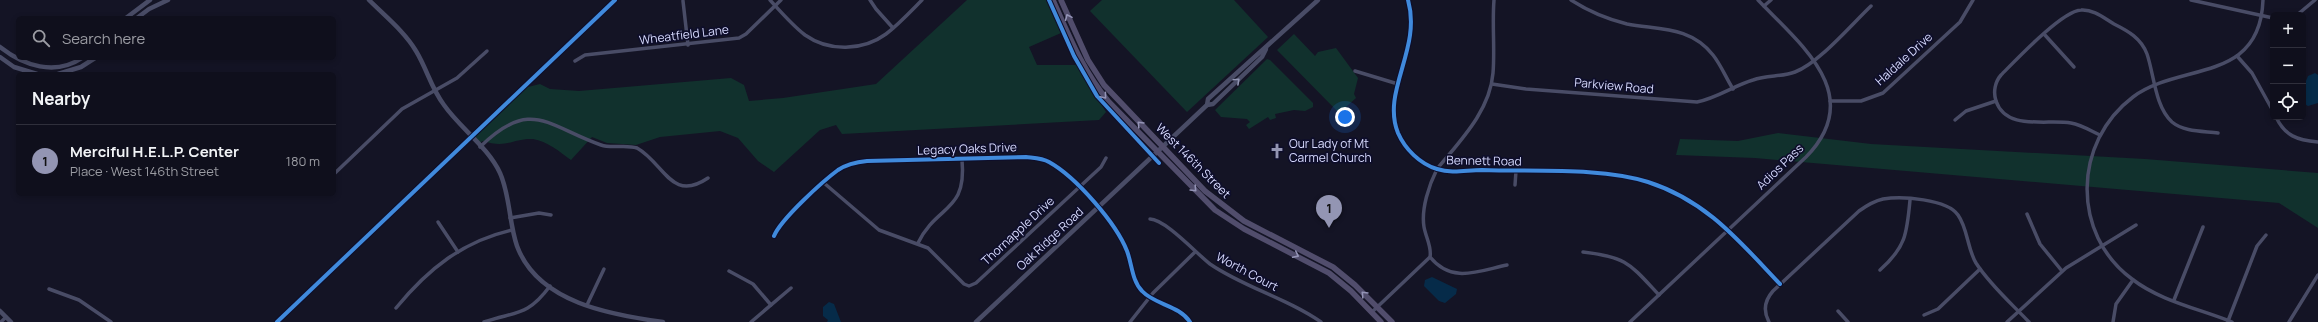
<!DOCTYPE html>
<meta charset="utf-8">
<style>
:root{--surface:#0f0f1c;--page:#1d1d29;--text:#f1f3f6;--muted:#9b9ca3;--line:#2f2f3b;--accent:#9395b3}
body{margin:0;font-family:Manrope,sans-serif;background:var(--page);color:var(--text)}
.controls{position:absolute;right:12px;top:12px;display:grid;overflow:hidden;border-radius:6px;box-shadow:0 2px 6px #0003}
.controls button{width:36px;height:36px;display:grid;place-items:center;padding:0;border:0;border-bottom:1px solid var(--line);background:var(--surface);color:var(--text);font:20px sans-serif}
.you{position:absolute;left:1345px;top:117px;width:14px;height:14px;margin:-10px;border:3px solid #fff;border-radius:50%;background:#1a73e8;box-shadow:0 0 0 6px #1a73e833}
.badge{display:grid;place-items:center;width:26px;height:26px;border-radius:50%;background:var(--accent);color:#111;font-size:13px;font-weight:700}
.pin{position:absolute;translate:-50% -33px;filter:drop-shadow(0 1px 2px #0008)}
.pin::after{content:'';position:absolute;top:21px;width:14px;height:12px;background:inherit;clip-path:polygon(0 0,100% 0,50% 100%)}
.list{margin:0;padding:0;list-style:none}
h2{display:flex;justify-content:space-between;align-items:center;height:52px;margin:0;padding:0 16px;font-size:17px}
h2 small{font-size:13px;font-weight:400;color:var(--muted)}
.list li{display:grid;grid-template-columns:26px 1fr auto;gap:12px;align-items:center;box-sizing:border-box;height:72px;padding:0 16px;border-top:1px solid var(--line)}
.list b{display:block;font-size:15px;white-space:nowrap}
.list p{margin:0;font-size:13px;white-space:nowrap;color:var(--muted)}
.list em{font-size:13px;font-style:normal;color:var(--muted)}
.icon{flex:none;width:22px;height:22px;fill:none;stroke:currentColor;stroke-width:2;stroke-linecap:round;stroke-linejoin:round}
.map{position:relative;flex:none;width:2318px;height:322px;overflow:hidden}
.search{position:absolute;background:var(--surface);box-shadow:0 2px 6px #0003;left:16px;top:16px;width:320px;height:44px;display:flex;align-items:center;gap:10px;box-sizing:border-box;padding:0 14px;border-radius:6px;color:var(--muted);font-size:15px}
.panel{position:absolute;background:var(--surface);box-shadow:0 2px 6px #0003;left:16px;top:72px;width:320px;height:124px;border-radius:6px}
.map>svg:first-child{display:block}
.green{fill:#11312d}
.water{fill:#062b49}
.lines{fill:none;stroke-linecap:round;stroke-linejoin:round}
.minor{stroke:#494c66;stroke-width:3.5}
.tertiary{stroke:#494c66;stroke-width:4.5}
.primary{stroke:#514d6c;stroke-width:5.5}
.cycleway-casing{stroke:#0e0e2b;stroke-width:6}
.cycleway{stroke:#408adc;stroke-width:4}
.oneway{stroke:#9494b6}
.oneway2{stroke:#9094b2}
.labels{text-anchor:middle;stroke-width:3.5;stroke-linejoin:round;paint-order:stroke}
.street-label{font-size:12px;fill:#d8dbff;stroke:#0e0e2b}
.poi-label{font-size:12px;fill:#d8dbff;stroke:#0e0e2b;text-anchor:start}
</style>
<div class="map">
<svg width="2318" height="322" viewBox="0 0 2318 322">
<rect width="100%" height="100%" fill="#141425"/>
<g class="green">
<path d="M 967,0 L 1048,0 L 1061,33 L 1029,47 L 1037,65 L 1077,65 L 1106,112 L 1099,120 L 842,134 L 836,125 L 820,130 L 774,172 L 758,161 L 738,138 L 720,131 L 660,137 L 636,145 L 607,143 L 592,137 L 571,160 C 560,152 547,141 533,139 C 513,138 507,149 483,141 L 479,143 L 475,137 L 528,87 L 540,84 L 550,89 L 579,91 L 731,78 L 744,85 L 749,101 L 783,98 L 876,84 Z"/>
<polygon points="1102,0 1234,0 1268,37 1187,112 1090,11"/>
<polygon points="1294,34 1315,56 1318,52 1336,48 1358,78 1354,94 1356,98 1339,113 1277,50"/>
<polygon points="1267,59 1270,60 1313,103 1313,107 1305,111 1294,110 1275,114 1276,118 1270,120 1268,117 1249,129 1246,125 1250,122 1247,119 1221,117 1215,110"/>
<polygon points="1778,133 1871,144 2145,159 2318,173 2318,228 2279,203 1755,158 1676,155 1680,139 1738,141"/>
</g>
<g class="water">
<polygon points="2315,73 2318,75 2318,103 2308,106 2303,103 2303,88 2308,76"/>
<polygon points="1432,277 1457,289 1456,294 1445,303 1439,301 1424,286 1425,280"/>
<polygon points="829,302 834,304 841,322 827,322 828,320 823,316 823,307"/>
</g>
<g class="lines">
<g class="minor">
<path d="M 770,0 C 781,12 792,25 805,35 C 829,52 863,51 886,34 C 899,24 911,11 922,0"/>
<polyline points="870,0 876,9 893,28"/>
<path d="M 1408,0 C 1422,49 1381,91 1398,133 C 1405,149 1420,164 1437,169 C 1453,174 1466,170 1482,170 C 1532,172 1601,167 1648,182 C 1707,201 1739,241 1780,284"/>
<path d="M 1571,0 C 1588,11 1607,19 1627,24 C 1659,30 1690,26 1713,55 C 1721,65 1726,78 1733,89"/>
<polyline points="2191,0 2273,18"/>
<polyline points="683,1 688,45"/>
<polyline points="1764,6 1771,0"/>
<polyline points="2297,15 2315,0"/>
<polyline points="2044,34 2074,67"/>
<polyline points="2237,56 2252,73 2273,111"/>
<polyline points="575,61 585,55 739,38 746,34 781,0"/>
<polyline points="1355,71 1398,84"/>
<path d="M 1492,84 L 1526,89 L 1697,102 C 1717,98 1733,86 1753,80 C 1767,75 1782,77 1795,72 C 1819,63 1851,25 1871,6"/>
<polyline points="1830,101 1861,101 1883,93 1960,22 1973,0"/>
<path d="M 2276,117 C 2285,136 2297,140 2318,142"/>
<polyline points="1955,120 1966,111 1996,101"/>
<path d="M 2100,135 C 2091,131 2082,125 2071,123 C 2047,119 2006,131 1996,101 C 1993,92 1995,82 2001,75 C 2016,60 2062,11 2081,10 C 2093,9 2104,18 2114,24 C 2128,31 2141,38 2147,54 C 2154,74 2155,107 2172,122 C 2184,132 2203,131 2218,133"/>
<path d="M 480,147 C 531,97 547,126 601,145 C 612,149 625,144 637,148 C 664,163 671,203 708,178"/>
<polyline points="334,174 402,109 457,78 487,51"/>
<polyline points="824,183 879,230 928,248 964,284 969,286 976,283 1101,167 1106,158"/>
<polyline points="1515,185 1516,171"/>
<polyline points="2027,214 2040,244 2062,271"/>
<polyline points="510,218 539,213 551,215"/>
<path d="M 1150,219 C 1165,219 1197,254 1210,264 C 1245,288 1287,298 1321,322"/>
<polyline points="438,222 458,252"/>
<path d="M 774,236 C 781,219 823,181 838,170 C 847,164 857,162 867,161 L 1026,157 C 1034,158 1042,158 1049,162 C 1076,177 1116,223 1127,251 C 1132,264 1132,281 1142,291 C 1155,305 1179,305 1190,322"/>
<path d="M 918,243 C 937,204 967,213 962,160"/>
<path d="M 1583,252 C 1627,257 1630,264 1659,295"/>
<path d="M 1430,257 C 1452,284 1478,271 1507,265"/>
<path d="M 1880,270 C 1906,247 1907,233 1910,200"/>
<polyline points="729,271 753,284 771,305"/>
<polyline points="49,289 79,300 111,322"/>
<polyline points="2174,300 2203,227"/>
<polyline points="587,305 604,269"/>
<path d="M 396,308 C 428,269 463,241 512,230"/>
<polyline points="1838,311 1848,322"/>
<path d="M 1372,312 L 1430,257 C 1432,247 1426,238 1424,227 C 1421,209 1429,185 1437,169 C 1460,141 1490,111 1493,73 C 1495,49 1492,24 1494,0"/>
<polyline points="1924,315 1938,309 1980,269"/>
<polyline points="2228,321 2257,246 2266,235"/>
<polyline points="1,322 6,317"/>
<path d="M 484,322 C 516,311 527,317 550,286"/>
<polyline points="751,322 791,288"/>
<polyline points="1130,322 1153,293 1195,252"/>
<path d="M 1630,322 L 1806,157 C 1867,95 1800,44 1758,0"/>
<path d="M 1769,322 C 1763,311 1765,300 1773,291 L 1859,211 C 1866,206 1874,201 1883,199 C 1902,196 1947,199 1958,215 C 1968,229 1967,248 1976,263 C 1990,285 2012,304 2029,322"/>
<polyline points="2007,322 2066,268 2136,225"/>
<polyline points="2113,322 2116,304 2133,280"/>
<path d="M 2232,322 C 2200,309 2160,301 2132,279 C 2071,234 2073,142 2133,97 C 2180,62 2260,84 2263,0"/>
<polyline points="2289,322 2318,275"/>
</g>
<g class="tertiary">
<path d="M 369,0 C 385,16 405,32 416,51 C 427,69 431,88 444,105 C 460,128 488,147 500,173 C 510,195 509,223 517,246 C 538,303 612,315 663,322"/>
<polyline points="126,18 150,0"/>
<polyline points="137,18 149,9 168,0"/>
<path d="M 0,47 C 24,66 55,76 82,58"/>
<polyline points="0,57 14,67 37,74"/>
<polyline points="58,74 81,67 95,58"/>
<polyline points="1207,105 1213,104 1262,57 1266,49"/>
<polyline points="0,311 11,322"/>
<polyline points="976,322 1207,105 1208,99 1318,0"/>
</g>
<g class="primary">
<path d="M 1053,0 C 1069,36 1083,71 1109,102 L 1215,210 L 1244,229 L 1329,273 L 1351,291 L 1381,322"/>
<polyline points="1061,0 1088,60 1104,85 1205,191 1244,221 1333,267 1355,285 1392,322"/>
</g>
<g class="cycleway-casing">
<g id="cycleway">
<polyline points="1049,0 1074,56 1097,96 1159,163"/>
<path d="M 1408,0 C 1422,49 1381,91 1398,133 C 1405,149 1420,164 1437,169 C 1453,174 1466,170 1482,170 C 1532,172 1601,167 1648,182 C 1707,201 1739,241 1780,284"/>
<path d="M 774,236 C 781,219 823,181 838,170 C 847,164 857,162 867,161 L 1026,157 C 1034,158 1042,158 1049,162 C 1076,177 1116,223 1127,251 C 1132,264 1132,281 1142,291 C 1155,305 1179,305 1190,322"/>
<polyline points="277,322 615,0"/>
</g>
</g>
<use href="#cycleway" class="cycleway"/>
</g>
<defs><path id="oneway-chevron" d="M-2-3.5L2.5 0L-2 3.5" fill="none" stroke-width="1.6" stroke-linecap="round" stroke-linejoin="round"/></defs>
<g class="oneway">
<use href="#oneway-chevron" transform="translate(1068 17) rotate(-114)"/>
<use href="#oneway-chevron" transform="translate(1104 96) rotate(50)"/>
<use href="#oneway-chevron" transform="translate(1140 124) rotate(-134)"/>
<use href="#oneway-chevron" transform="translate(1194 189) rotate(46)"/>
<use href="#oneway-chevron" transform="translate(1296 255) rotate(26)"/>
<use href="#oneway-chevron" transform="translate(1364 294) rotate(-134)"/>
</g>
<use class="oneway2" href="#oneway-chevron" transform="translate(1237 81) rotate(-43)"/>
<defs>
<g id="church-bare" transform="scale(1.2)"><path d="M-1.2-6h2.4v3.5h3.3v2.4h-3.3V6h-2.4V-.1h-3.3v-2.4h3.3Z" fill="#9395b3" stroke="#0e0e2b" stroke-width="2.5" paint-order="stroke"/></g>
</defs>
<g fill-rule="evenodd">
<use href="#church-bare" x="1277" y="151"/>
</g>
<g class="labels">
<g class="street-label">
<text transform="translate(684 35) rotate(-7)" y="4">Wheatfield Lane</text>
<text transform="translate(1904 59) rotate(-42)" y="4">Haldale Drive</text>
<text transform="translate(1614 86) rotate(5)" y="4">Parkview Road</text>
<text transform="translate(967 149) rotate(-2)" y="4">Legacy Oaks Drive</text>
<text transform="translate(1193 161) rotate(45)" y="4">West 146th Street</text>
<text transform="translate(1484 161) rotate(1)" y="4">Bennett Road</text>
<text transform="translate(1780 167) rotate(-44)" y="4">Adios Pass</text>
<text transform="translate(1018 231) rotate(-43)" y="4">Thornapple Drive</text>
<text transform="translate(1050 239) rotate(-43)" y="4">Oak Ridge Road</text>
<text transform="translate(1247 272) rotate(28)" y="4">Worth Court</text>
</g>
<g class="poi-label">
<text x="1289" y="148">Our Lady of Mt<tspan x="1289" dy="14">Carmel Church</tspan></text>
</g>
</g>
</svg>
<div class="controls">
<button>+</button>
<button>−</button>
<button><svg class="icon" aria-label="locate" viewBox="0 0 24 24"><circle cx="12" cy="12" r="6"/><path d="M12 2v4M12 18v4M2 12h4M18 12h4"/></svg></button>
</div>
<div class="you"></div>
<div class="pin badge" style="left:1329px;top:228px">1</div>
<div class="search"><svg class="icon" aria-label="search" viewBox="0 0 24 24"><circle cx="10" cy="10" r="6"/><path d="M15 15l6 6"/></svg>Search here</div>
<section class="panel">
<h2>Nearby<small></small></h2>
<ul class="list">
<li><span class="badge">1</span><div><b>Merciful H.E.L.P. Center</b><p>Place · West 146th Street</p></div><em>180 m</em></li>
</ul>
</section>
</div>
